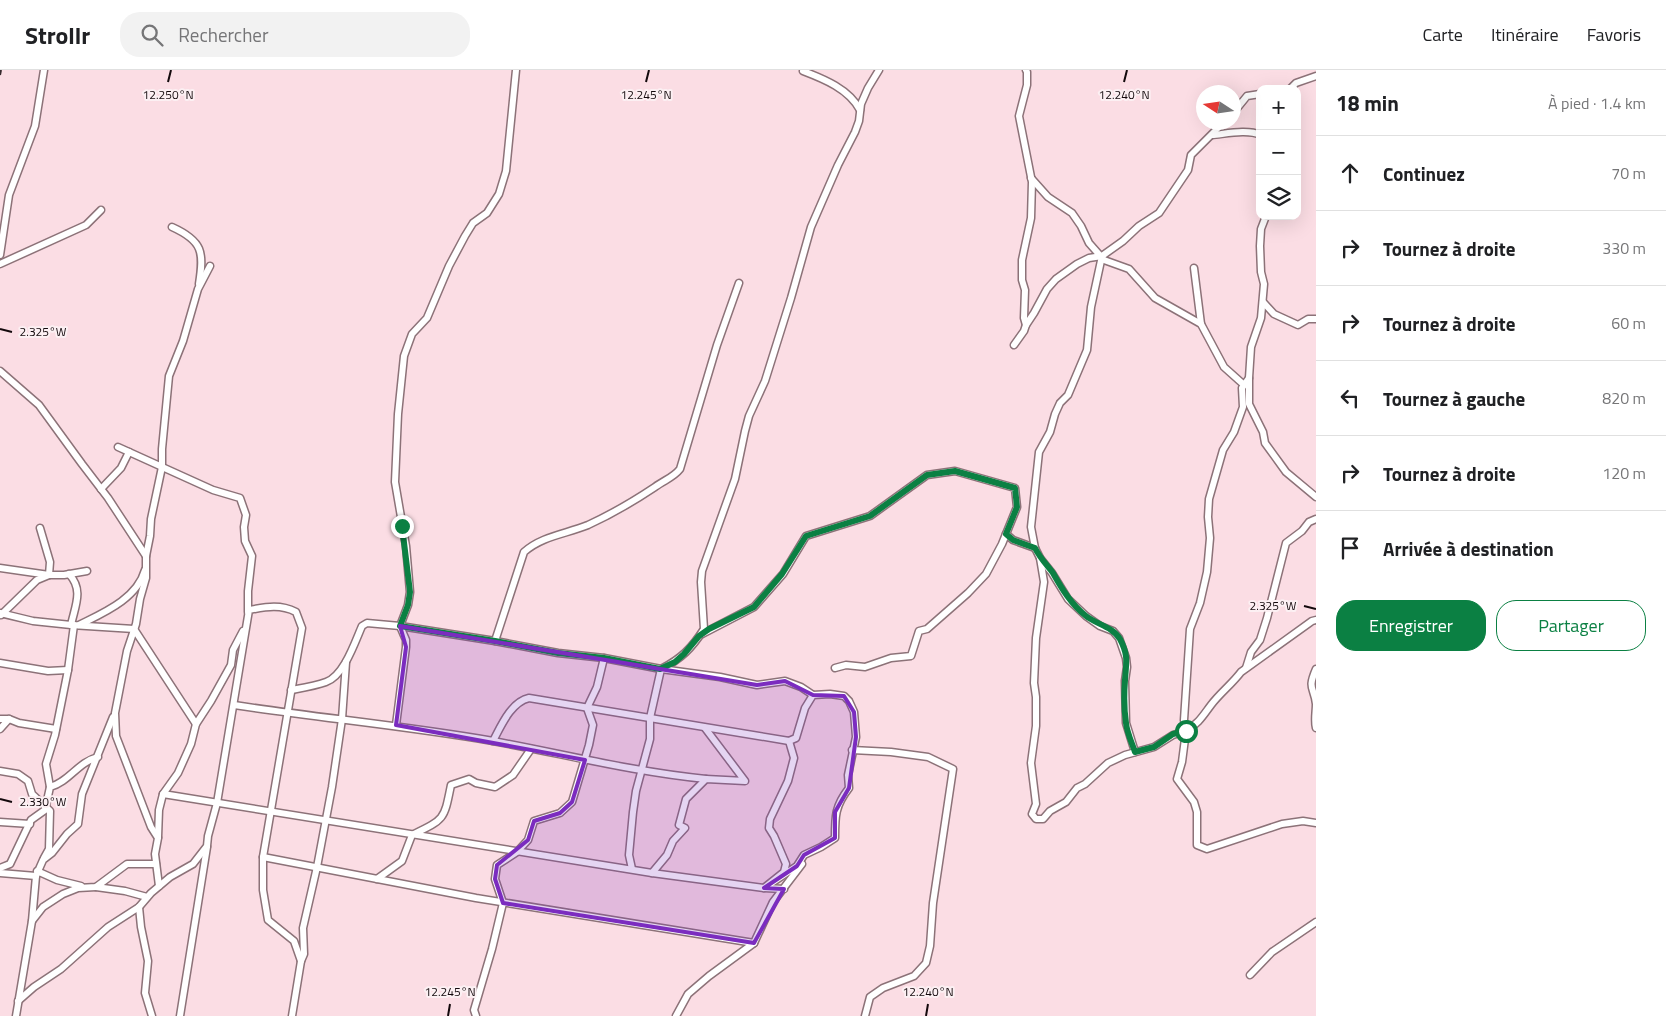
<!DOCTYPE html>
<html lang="fr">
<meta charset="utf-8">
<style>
:root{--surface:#fff;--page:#f2f2f2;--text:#202124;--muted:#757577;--line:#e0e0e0;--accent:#0b8043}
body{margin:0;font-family:"Titillium Web",sans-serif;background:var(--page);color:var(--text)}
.controls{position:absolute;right:15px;top:15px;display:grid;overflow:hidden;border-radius:10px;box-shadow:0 5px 20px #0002}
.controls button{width:45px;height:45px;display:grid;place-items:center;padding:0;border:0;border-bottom:1px solid var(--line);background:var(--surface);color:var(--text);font:25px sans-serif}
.compass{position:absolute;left:1196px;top:15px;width:45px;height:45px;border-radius:50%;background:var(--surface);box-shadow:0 5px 20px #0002;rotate:282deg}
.stop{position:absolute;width:15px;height:15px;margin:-11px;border:4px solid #0b8043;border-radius:50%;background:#fff}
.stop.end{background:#0b8043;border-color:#fff;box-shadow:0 1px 5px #0008}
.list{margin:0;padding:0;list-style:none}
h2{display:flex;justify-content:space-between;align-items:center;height:65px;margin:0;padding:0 20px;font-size:21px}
h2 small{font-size:16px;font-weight:400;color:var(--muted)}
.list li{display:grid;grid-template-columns:32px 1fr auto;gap:15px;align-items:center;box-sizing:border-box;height:75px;padding:0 20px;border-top:1px solid var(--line)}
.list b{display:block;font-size:19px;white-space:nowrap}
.list em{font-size:16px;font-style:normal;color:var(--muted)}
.actions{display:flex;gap:10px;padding:15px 20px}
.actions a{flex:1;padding:11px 0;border:1px solid var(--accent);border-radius:20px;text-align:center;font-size:18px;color:var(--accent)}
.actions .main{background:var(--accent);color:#fff}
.icon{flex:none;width:28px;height:28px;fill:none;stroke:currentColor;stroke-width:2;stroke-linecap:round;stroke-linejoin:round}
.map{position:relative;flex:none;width:1316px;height:946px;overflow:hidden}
header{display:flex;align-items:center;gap:30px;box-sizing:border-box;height:70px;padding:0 25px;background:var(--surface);border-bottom:1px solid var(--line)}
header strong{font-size:24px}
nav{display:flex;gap:28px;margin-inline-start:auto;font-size:18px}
.search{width:350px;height:45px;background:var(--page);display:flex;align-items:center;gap:12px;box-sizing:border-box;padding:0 18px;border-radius:20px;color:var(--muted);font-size:19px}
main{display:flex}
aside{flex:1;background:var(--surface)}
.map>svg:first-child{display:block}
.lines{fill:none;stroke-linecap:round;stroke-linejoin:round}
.street-casing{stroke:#8c7278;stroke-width:9}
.street{stroke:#fff;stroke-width:6}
.rail{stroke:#382b2f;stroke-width:2;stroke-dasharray:10 5;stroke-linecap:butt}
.route{stroke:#0b8043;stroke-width:6}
.marked{fill:#7b2cbf;fill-opacity:0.2;stroke:#7b2cbf;stroke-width:4;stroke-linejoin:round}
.ticks{fill:none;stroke:#13090c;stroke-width:2}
.ticks-label{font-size:12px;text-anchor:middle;fill:#13090c;stroke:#fcf0f3;stroke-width:4;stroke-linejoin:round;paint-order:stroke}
</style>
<header>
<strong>Strollr</strong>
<div class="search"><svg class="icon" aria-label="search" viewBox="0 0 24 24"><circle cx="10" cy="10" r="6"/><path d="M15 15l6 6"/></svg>Rechercher</div>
<nav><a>Carte</a><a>Itinéraire</a><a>Favoris</a></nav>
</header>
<main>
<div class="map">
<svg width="1316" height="946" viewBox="0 0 1316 946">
<rect width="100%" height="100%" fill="#fbdde4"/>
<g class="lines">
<g class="street-casing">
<g id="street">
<path d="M 803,1 C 824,9 849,19 860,40"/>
<polyline points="1290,19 1296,13 1316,6"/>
<polyline points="1234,42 1247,26 1260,24"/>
<path d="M 1212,65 C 1225,64 1248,59 1260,65"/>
<polyline points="1031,108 1048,127 1072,143 1081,156 1089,173 1104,190 1129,199 1155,228 1201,254 1224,297 1243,314"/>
<path d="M 172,157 C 203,171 204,182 199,214"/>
<polyline points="0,185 9,125 35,56 44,0"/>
<polyline points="1102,186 1091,237 1087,280 1068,325 1060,333 1055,344 1050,362 1039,382 1031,457 1035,478 1040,488 1052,503 1068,529 1086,546 1100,556 1113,561 1119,568 1126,588 1127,597 1125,611 1126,653 1135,682"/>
<polyline points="0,194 86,155 101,140"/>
<polyline points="1194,198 1201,254"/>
<polyline points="1263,232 1274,244 1298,255 1308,249 1316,249"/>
<polyline points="1026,255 1024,248 1025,220 1022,210 1022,190 1031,148 1032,112 1019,46 1027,15 1027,2 1026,0"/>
<polyline points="1014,275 1024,261 1026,255 1034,243 1047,219 1056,209 1077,194 1089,188 1102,186 1123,171 1139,156 1159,143 1188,100 1191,85 1224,52"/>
<polyline points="0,301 39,335 82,394 108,428 146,486"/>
<polyline points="1249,308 1249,334 1263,362 1265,373 1286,402 1316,427"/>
<polyline points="118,377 213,420 240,428 246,445 244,457 245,471 252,486 248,521 248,542"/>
<polyline points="101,419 121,398 129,382"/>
<polyline points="1006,464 1013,470 1035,478"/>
<polyline points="1040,488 1044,512 1036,568 1034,613 1036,627 1036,656 1031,693 1036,734 1032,744 1036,749 1043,749 1050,741 1066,732 1077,718 1085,714 1108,693 1125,685 1154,677 1173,665 1186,661 1184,650 1190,559 1200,533 1207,502 1210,468 1208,447 1209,429 1223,380 1234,362 1243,337 1242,318 1249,308 1251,277 1261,248 1264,214 1261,202 1260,176 1261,159 1266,146"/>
<polyline points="0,498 49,505 64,505 87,501"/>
<path d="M 0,543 L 33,551 L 71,555 C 75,536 84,520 69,504"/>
<polyline points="1,545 37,510 49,505 50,492 40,458"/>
<path d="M 1316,550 L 1312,551 L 1241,602 C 1232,614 1220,623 1211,635 C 1202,647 1199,653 1186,661 L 1182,692 L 1177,709 L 1194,732 L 1197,742 L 1197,775 L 1207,779 L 1282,754 L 1303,751 L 1316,753"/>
<polyline points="71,555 134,559 196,654"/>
<path d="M 79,555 C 103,543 137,529 145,500"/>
<polyline points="702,564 754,537 783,504 806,466 870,446 927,405 955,401 1015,418 1017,437 1002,474 986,504 968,523 927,559 919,561 911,586 891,588 865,597 846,595 835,598"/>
<path d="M 495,571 L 524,482 C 542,466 566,464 588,455 C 612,444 634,431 655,417 C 664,410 673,408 680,399 L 717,275 L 739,213"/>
<polyline points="0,593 48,601 68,600"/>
<polyline points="1246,598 1251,582 1260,570 1267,548 1286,473 1302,461 1309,452 1316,449"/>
<path d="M 1316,599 C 1307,620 1314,616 1316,634 C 1316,642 1314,650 1316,658"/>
<path d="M 291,620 C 302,618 315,616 326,612 C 344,606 355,572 362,556 L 367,553 L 400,556 L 495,571 L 558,583 L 604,588 L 661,599 L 720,607 L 757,615 L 785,611 L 801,617 L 813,625"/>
<path d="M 830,624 L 844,626 L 849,631 L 854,642 L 856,667 L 848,705 L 849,718 C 835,736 835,746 835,768 L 821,777 L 804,785 L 797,796 L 764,818 L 784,802 L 786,794 L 774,766 L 769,758 L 770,749 L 788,711 L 794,688 L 789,671 L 796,668 L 805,638 L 813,625 Z"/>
<path d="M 234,635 C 320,648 407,656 493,671 C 564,684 634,702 706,709"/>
<polyline points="0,649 9,649 19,653 56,659"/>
<polyline points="396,655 406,577 406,570 400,556 408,535 410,522 406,476 395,412 398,344 404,286 412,264 427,248 449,196 465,166 473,153 487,143 499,124 506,101 516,0"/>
<polyline points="0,659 9,649"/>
<path d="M 493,671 C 501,656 511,632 529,628 L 789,671"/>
<polyline points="852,680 891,682 928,687 953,699 933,833 930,876 926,893 914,906 883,918 870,927 865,946"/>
<polyline points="0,701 18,704 28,711 32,724 50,741 49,779 44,788"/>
<polyline points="50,717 46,694 55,665 68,600 74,555"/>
<polyline points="163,724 652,803 764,818 784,819"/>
<polyline points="0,752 30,754"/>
<polyline points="158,767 159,740 163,724 178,703 191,674 196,654 211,631 231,595 233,580 243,561"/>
<polyline points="263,787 476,828 754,873"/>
<path d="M 0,798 L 10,794 L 31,750 L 45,740 L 50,717 C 69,712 78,692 98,687"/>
<path d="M 632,799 L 629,785 L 633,742 L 636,721 L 650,669 L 650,648 L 661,599 C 681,589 692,578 704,559 L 701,512 L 702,501 L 735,409 L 745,361 L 749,346 L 765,311 L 791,228 L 811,157 L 838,95 L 855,62 L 859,51 L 861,34 L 868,18 L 879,0"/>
<polyline points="37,801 57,810 81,816"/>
<polyline points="0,803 36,806"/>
<polyline points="652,803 667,785 673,771 685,758 679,755 686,729 706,709 745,711 705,658"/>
<path d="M 377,809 L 402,791 L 412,765 C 445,749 444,750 451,715 L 469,709 L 476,713 L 495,717 L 513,705 L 531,679"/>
<polyline points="159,816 155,784 158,768 151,757 116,666 115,643 127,581 136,554 140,529 146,508 146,486 150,466 151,449 162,397 162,379 169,306 183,271 198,219 210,196"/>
<polyline points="96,817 125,821 147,827"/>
<polyline points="139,837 141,857 148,891 145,923 152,946"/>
<polyline points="32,851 43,837 63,824 78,818 96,817 127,794 156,794"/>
<polyline points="1250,905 1272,882 1316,852"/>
<path d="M 18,931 L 34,917 L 61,899 L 108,857 L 139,837 L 151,823 L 170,807 L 193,794 L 207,776 L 208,766 L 217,733 L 249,540 C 266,537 280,534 296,542 L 302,558 L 263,787 L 263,820 L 268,850 L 294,871 L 301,891"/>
<polyline points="16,946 32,851 36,806 43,790 52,783 67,764 78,754 82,724 113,647"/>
<polyline points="180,946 207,777"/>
<polyline points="292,946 301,891 304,884 303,858 317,797 332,717 342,649 346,592"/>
<polyline points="476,946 474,940 492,879 503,833 495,809 497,795 517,782 528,770 534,751 560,743 572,732 589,675 593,655 587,638 597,617 604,588"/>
<polyline points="676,946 688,924 709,906 754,873 773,832 802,794"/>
</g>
</g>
<use href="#street" class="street"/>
<polyline class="rail" points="0,5 1,0"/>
</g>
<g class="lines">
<path class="route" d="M 402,456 L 410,522 L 408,535 L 400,556 L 495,571 L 558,583 L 604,588 L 660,599 L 675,592 L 684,584 L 699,566 L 709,559 L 754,537 L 782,504 L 806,466 L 870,446 L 927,405 L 955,401 L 1015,418 L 1017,437 L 1006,464 L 1013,470 L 1035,478 C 1040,488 1047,495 1053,503 C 1062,519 1071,534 1086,546 C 1096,554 1113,557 1120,569 C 1129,586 1126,593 1125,610 C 1124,623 1124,640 1126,653 C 1127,663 1132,673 1135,682 L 1154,677 L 1173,664 L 1186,661"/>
</g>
<path class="marked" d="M 400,556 L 757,615 L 785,611 L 813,625 L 844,626 L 854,642 L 856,667 L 849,718 L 835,742 L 835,768 L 804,785 L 797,796 L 764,818 L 784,819 L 754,873 L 503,833 L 495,809 L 497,795 L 528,770 L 534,751 L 560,743 L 572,732 L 585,690 L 396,655 L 406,577 Z"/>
<path class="ticks" d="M 168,12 L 171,0M 646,12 L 649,0M 1124,12 L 1127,0M 0,259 L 12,262M 1304,536 L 1316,539M 0,729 L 12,732M 448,946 L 450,934M 926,946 L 928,934"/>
<g class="ticks-label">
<text x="168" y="29">12.250°N</text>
<text x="646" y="29">12.245°N</text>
<text x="1124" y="29">12.240°N</text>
<text x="43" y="266">2.325°W</text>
<text x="1273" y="540">2.325°W</text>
<text x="43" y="736">2.330°W</text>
<text x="450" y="926">12.245°N</text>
<text x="928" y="926">12.240°N</text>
</g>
</svg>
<div class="controls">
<button>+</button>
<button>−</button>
<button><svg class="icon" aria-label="layers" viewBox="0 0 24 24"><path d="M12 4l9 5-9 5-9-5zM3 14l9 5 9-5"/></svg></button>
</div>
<svg class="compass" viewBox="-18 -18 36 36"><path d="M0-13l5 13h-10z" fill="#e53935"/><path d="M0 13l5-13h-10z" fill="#757577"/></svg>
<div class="stop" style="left:1186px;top:661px"></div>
<div class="stop end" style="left:402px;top:456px"></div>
</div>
<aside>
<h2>18 min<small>À pied · 1.4 km</small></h2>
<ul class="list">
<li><svg class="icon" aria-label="ahead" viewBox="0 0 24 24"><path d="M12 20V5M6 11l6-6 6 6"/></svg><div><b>Continuez</b></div><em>70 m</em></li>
<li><svg class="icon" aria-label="right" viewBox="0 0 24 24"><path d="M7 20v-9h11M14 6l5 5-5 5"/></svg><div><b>Tournez à droite</b></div><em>330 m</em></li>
<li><svg class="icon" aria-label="right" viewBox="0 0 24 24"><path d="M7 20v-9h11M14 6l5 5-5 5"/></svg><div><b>Tournez à droite</b></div><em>60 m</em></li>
<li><svg class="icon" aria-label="left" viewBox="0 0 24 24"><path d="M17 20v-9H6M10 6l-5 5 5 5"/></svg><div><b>Tournez à gauche</b></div><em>820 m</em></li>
<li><svg class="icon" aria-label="right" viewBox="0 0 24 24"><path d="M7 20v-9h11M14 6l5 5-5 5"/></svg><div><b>Tournez à droite</b></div><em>120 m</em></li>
<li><svg class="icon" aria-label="arrive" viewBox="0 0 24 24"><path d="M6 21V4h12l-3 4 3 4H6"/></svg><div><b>Arrivée à destination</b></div></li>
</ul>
<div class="actions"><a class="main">Enregistrer</a><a>Partager</a></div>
</aside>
</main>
